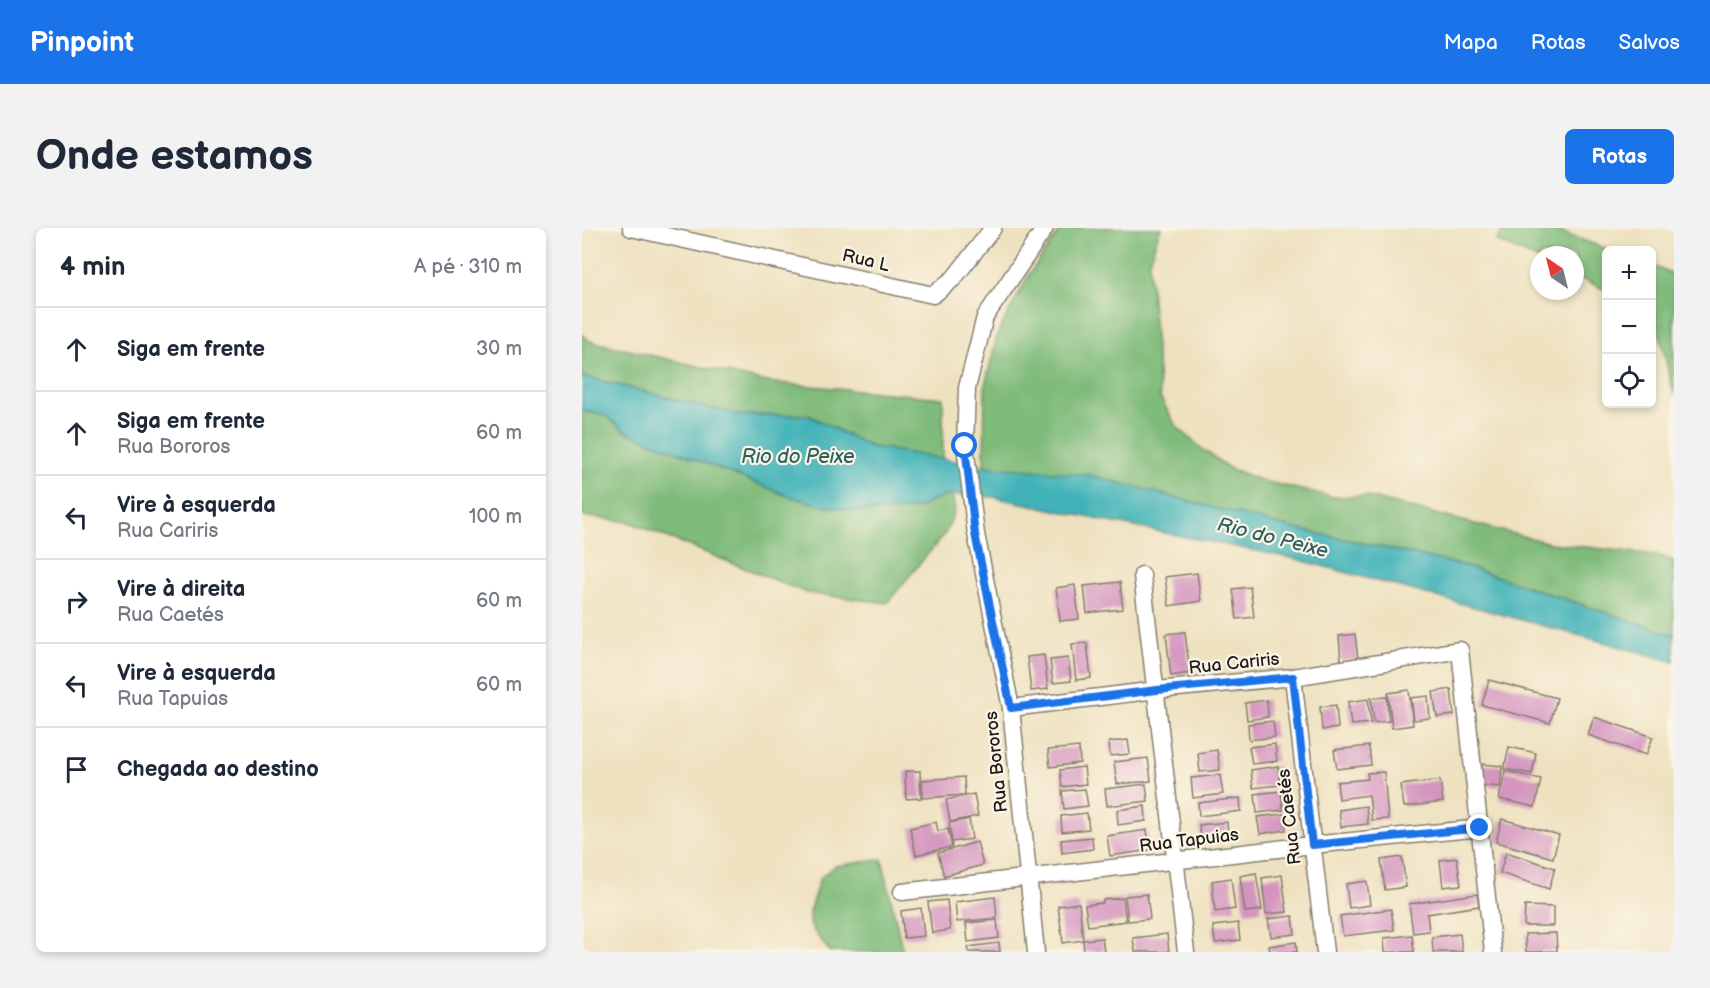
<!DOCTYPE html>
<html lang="pt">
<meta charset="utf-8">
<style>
:root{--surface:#fff;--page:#f2f2f3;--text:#1f2937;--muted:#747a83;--line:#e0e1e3;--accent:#1a73e8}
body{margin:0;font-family:"Balsamiq Sans",sans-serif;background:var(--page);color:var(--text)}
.controls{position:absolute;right:18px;top:18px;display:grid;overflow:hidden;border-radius:9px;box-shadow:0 3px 9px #0003}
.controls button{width:54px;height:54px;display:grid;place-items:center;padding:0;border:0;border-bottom:2px solid var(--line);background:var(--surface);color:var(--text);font:30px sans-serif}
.compass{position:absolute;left:948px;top:18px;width:54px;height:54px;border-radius:50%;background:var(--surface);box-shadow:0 3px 9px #0003;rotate:325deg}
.stop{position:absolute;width:18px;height:18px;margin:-14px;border:4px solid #1a73e8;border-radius:50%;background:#fff}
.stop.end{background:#1a73e8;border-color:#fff;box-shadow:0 2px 6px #0008}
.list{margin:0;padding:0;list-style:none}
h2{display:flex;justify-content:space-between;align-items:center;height:78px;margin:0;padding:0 24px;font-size:26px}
h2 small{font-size:20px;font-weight:400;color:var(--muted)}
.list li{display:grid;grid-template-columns:39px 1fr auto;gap:18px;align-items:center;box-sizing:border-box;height:84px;padding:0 24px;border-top:2px solid var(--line)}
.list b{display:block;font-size:22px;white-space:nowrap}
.list p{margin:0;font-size:20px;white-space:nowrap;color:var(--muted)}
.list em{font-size:20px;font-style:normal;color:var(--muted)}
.icon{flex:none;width:33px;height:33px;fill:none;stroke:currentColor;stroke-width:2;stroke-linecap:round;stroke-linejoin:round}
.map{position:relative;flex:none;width:1092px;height:724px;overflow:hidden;border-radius:9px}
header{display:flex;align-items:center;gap:36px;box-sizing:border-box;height:84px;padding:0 30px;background:var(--accent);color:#fff}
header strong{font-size:28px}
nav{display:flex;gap:33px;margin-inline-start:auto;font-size:21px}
.intro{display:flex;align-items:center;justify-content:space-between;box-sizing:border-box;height:144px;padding:0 36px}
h1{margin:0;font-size:42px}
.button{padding:15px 27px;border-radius:9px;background:var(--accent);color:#fff;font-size:21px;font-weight:700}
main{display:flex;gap:36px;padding:0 36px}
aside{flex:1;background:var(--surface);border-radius:9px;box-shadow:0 3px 9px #0003}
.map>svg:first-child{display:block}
.forest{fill:#7fbb7a;stroke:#4e6c4b;stroke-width:1.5}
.water{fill:#41b2b8;stroke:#2e676a;stroke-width:1.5}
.building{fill:#d494c0}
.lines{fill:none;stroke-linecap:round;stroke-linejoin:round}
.street-casing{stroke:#857e6e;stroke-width:19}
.street{stroke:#fff;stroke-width:16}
.route{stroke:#1a73e8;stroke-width:8}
.labels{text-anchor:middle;stroke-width:4.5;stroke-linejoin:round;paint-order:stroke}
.street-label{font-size:18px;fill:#1c1c1c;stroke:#fcf5e5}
.water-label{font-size:20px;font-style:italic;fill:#2d6062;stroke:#fcf5e5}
</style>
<header>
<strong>Pinpoint</strong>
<nav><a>Mapa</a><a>Rotas</a><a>Salvos</a></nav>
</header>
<div class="intro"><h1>Onde estamos</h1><a class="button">Rotas</a></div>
<main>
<aside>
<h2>4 min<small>A pé · 310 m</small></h2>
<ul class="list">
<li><svg class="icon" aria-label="ahead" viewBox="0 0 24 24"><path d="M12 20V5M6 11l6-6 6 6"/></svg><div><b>Siga em frente</b></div><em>30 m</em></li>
<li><svg class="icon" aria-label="ahead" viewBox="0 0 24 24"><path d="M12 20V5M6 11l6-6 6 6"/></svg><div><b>Siga em frente</b><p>Rua Bororos</p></div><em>60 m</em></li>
<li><svg class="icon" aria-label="left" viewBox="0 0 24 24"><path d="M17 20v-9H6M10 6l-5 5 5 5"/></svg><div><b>Vire à esquerda</b><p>Rua Cariris</p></div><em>100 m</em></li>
<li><svg class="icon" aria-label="right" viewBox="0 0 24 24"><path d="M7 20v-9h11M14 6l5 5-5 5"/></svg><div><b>Vire à direita</b><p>Rua Caetés</p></div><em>60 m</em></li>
<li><svg class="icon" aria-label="left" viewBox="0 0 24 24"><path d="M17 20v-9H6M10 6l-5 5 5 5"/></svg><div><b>Vire à esquerda</b><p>Rua Tapuias</p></div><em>60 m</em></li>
<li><svg class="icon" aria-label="arrive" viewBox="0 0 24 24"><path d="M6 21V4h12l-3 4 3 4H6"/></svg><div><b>Chegada ao destino</b></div></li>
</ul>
</aside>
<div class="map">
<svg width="1092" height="724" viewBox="0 0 1092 724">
<rect width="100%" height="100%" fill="#fcf5e5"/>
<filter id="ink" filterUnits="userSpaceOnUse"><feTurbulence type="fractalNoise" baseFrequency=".0167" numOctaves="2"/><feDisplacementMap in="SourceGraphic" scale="12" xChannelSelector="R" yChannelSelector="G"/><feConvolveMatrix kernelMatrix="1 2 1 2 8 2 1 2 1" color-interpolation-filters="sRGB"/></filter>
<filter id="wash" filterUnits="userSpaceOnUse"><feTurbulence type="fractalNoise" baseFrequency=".008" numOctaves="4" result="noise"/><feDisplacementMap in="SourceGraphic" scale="24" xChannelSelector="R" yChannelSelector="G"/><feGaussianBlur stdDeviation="1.35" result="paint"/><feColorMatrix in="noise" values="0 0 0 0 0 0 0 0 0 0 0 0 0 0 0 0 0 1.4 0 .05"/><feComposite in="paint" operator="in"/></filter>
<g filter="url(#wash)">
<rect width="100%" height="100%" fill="#eee1bf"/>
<g class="forest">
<polygon points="480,0 580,0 577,3 567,35 578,169 594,198 619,220 647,240 681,253 750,269 782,268 968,315 1075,327 1092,333 1092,407 880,337 706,299 402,238 403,157 416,104 448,45"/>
<polygon points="923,0 967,0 1028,22 1024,22 1024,62 993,48 993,27 957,27 957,32 914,13"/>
<polygon points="1070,38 1092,46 1092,168 1072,83 1070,81"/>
<polygon points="0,106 8,113 184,154 361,170 361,232 287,218 226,187 157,187 0,148"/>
<polygon points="0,183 22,187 44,203 206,268 239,277 272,283 322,282 339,279 351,272 370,267 373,282 364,304 305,375 225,365 47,294 0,288"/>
<polygon points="300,631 321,724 248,724 229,699 227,684 238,650 253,638"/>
</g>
<polygon class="water" points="0,148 157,187 226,187 287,218 402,238 508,247 706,299 880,337 1092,407 1092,434 1025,415 714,331 523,293 412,269 370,267 351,272 339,279 322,282 272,283 239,277 206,268 43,203 22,187 0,183"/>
<g id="blocks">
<g class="building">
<polygon points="615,345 619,373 587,378 583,349"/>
<polygon points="538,354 541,381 505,385 502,358"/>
<polygon points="493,357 497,391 478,393 474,360"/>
<polygon points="668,359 672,389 655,391 651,361"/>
<polygon points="603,404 608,445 589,448 584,406"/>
<polygon points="773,406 776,431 759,433 757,408"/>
<polygon points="505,415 509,450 494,452 490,416"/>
<polygon points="462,427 466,461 449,463 445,429"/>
<polygon points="486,430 489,453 471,455 468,432"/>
<polygon points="907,452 975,470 968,495 900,477"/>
<polygon points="869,461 872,487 855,489 851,464"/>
<polygon points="827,462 831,497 810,500 806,465"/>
<polygon points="846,468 848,490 832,492 829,470"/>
<polygon points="805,469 807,493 792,495 789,470"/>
<polygon points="786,471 789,495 769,497 766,474"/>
<polygon points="685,472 686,489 665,492 663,475"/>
<polygon points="754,477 756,500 740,502 738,479"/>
<polygon points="1012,489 1071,509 1064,527 1006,507"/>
<polygon points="691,493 693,509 667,512 666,496"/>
<polygon points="546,512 548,526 528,528 527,514"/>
<polygon points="693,516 695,533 670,536 667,519"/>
<polygon points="787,518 789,537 755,541 752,522"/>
<polygon points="497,519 498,535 468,539 466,522"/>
<polygon points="927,519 954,525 950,546 922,541"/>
<polygon points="635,522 638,542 618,544 616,525"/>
<polygon points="566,530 569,553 535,556 532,534"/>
<polygon points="900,536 920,538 918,559 898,557"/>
<polygon points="696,538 698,557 671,560 669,542"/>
<polygon points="502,539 504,556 480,559 478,542"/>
<polygon points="323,543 338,543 339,570 324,571"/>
<polygon points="923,543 959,551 953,579 917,571"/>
<polygon points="802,544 806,591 790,592 787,567 757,571 755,554 786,551 785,545"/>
<polygon points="638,547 641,566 611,570 609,550"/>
<polygon points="382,549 383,567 341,570 340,552"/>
<polygon points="858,552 861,574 822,579 819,557"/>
<polygon points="564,556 566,573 525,578 523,561"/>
<polygon points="503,561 506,578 482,581 480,563"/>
<polygon points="699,563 701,582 675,585 673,566"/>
<polygon points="392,566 396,588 368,594 364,572"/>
<polygon points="658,570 659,583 617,588 616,575"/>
<polygon points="563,578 564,593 536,597 535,582"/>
<polygon points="784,578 786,596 759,599 757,582"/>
<polygon points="505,585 507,601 480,604 479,588"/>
<polygon points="702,586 704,602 678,606 675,589"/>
<polygon points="387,591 390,611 370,614 367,595"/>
<polygon points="920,591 977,607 971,630 914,614"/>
<polygon points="354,594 356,603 366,601 370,619 334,627 328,600"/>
<polygon points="645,594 646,608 619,611 617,597"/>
<polygon points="565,602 568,622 528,628 525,608"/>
<polygon points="510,609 511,621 480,625 479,612"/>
<polygon points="395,614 401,637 362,648 356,625"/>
<polygon points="924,624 973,640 967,661 918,645"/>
<polygon points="820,629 824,659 803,662 799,632"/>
<polygon points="875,630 879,657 861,659 858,632"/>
<polygon points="674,645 680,682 663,684 658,648"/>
<polygon points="700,647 705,684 684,686 680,650"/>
<polygon points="649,650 653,681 633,684 630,653"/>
<polygon points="785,653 788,677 767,680 764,656"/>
<polygon points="565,666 568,691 546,693 543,668"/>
<polygon points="895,666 897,678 845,686 847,703 831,705 827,676"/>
<polygon points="413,669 415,690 375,694 373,674"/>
<polygon points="541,670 544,693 506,698 503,677 521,675 521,672"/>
<polygon points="365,672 368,702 350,705 346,674"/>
<polygon points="497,675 501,712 520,710 522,724 502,724 501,712 481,715 476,678"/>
<polygon points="943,678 971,679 971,698 942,698"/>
<polygon points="339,680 342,708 322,710 319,683"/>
<polygon points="809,681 812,702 761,708 758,688"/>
<polygon points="711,688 713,706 689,709 686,691"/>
<polygon points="415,692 417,710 386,714 384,695"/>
<polygon points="656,695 658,712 633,715 631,698"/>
<polygon points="974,705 975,723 944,724 943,706"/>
<polygon points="585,706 587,724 553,724 551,710"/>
<polygon points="878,706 880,724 851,724 850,709"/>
<polygon points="830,707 832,724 803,724 802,710"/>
<polygon points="714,714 715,724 688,724 687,718"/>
<polygon points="417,715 418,724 387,724 386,719"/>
</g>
</g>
</g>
<g filter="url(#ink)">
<use href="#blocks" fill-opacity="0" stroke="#857e6e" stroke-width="1.5"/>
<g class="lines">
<g class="street-casing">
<g id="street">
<polyline points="49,0 351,67 372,50 411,0"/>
<polyline points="560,347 604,724"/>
<polyline points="711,449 743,724"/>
<polyline points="429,480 575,462 711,449 878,422 911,724"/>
<polyline points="320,664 730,617 899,600"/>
<polyline points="454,724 429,480 394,306 383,218 385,160 403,89 463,0"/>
</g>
</g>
<use href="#street" class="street"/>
</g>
</g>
<g class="lines" filter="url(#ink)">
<polyline class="route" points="383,218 393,306 429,480 575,462 711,449 730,617 898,600"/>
</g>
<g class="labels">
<g class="street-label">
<text transform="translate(284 32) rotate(13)" y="6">Rua L</text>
<text transform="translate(652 435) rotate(-6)" y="6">Rua Cariris</text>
<text transform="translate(414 534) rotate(-96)" y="6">Rua Bororos</text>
<text transform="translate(707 589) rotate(-97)" y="6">Rua Caetés</text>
<text transform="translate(607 612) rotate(-7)" y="6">Rua Tapuias</text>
</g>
<g class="water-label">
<text x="216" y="235">Rio do Peixe</text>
<text transform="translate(691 309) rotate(14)" y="7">Rio do Peixe</text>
</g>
</g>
</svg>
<div class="controls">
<button>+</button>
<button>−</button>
<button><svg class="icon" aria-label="locate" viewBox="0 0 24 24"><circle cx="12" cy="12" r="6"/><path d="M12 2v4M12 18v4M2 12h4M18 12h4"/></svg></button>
</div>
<svg class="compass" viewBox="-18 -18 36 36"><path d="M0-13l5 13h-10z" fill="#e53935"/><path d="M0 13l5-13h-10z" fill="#747a83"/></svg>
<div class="stop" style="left:383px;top:218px"></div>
<div class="stop end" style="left:898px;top:600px"></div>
</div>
</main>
